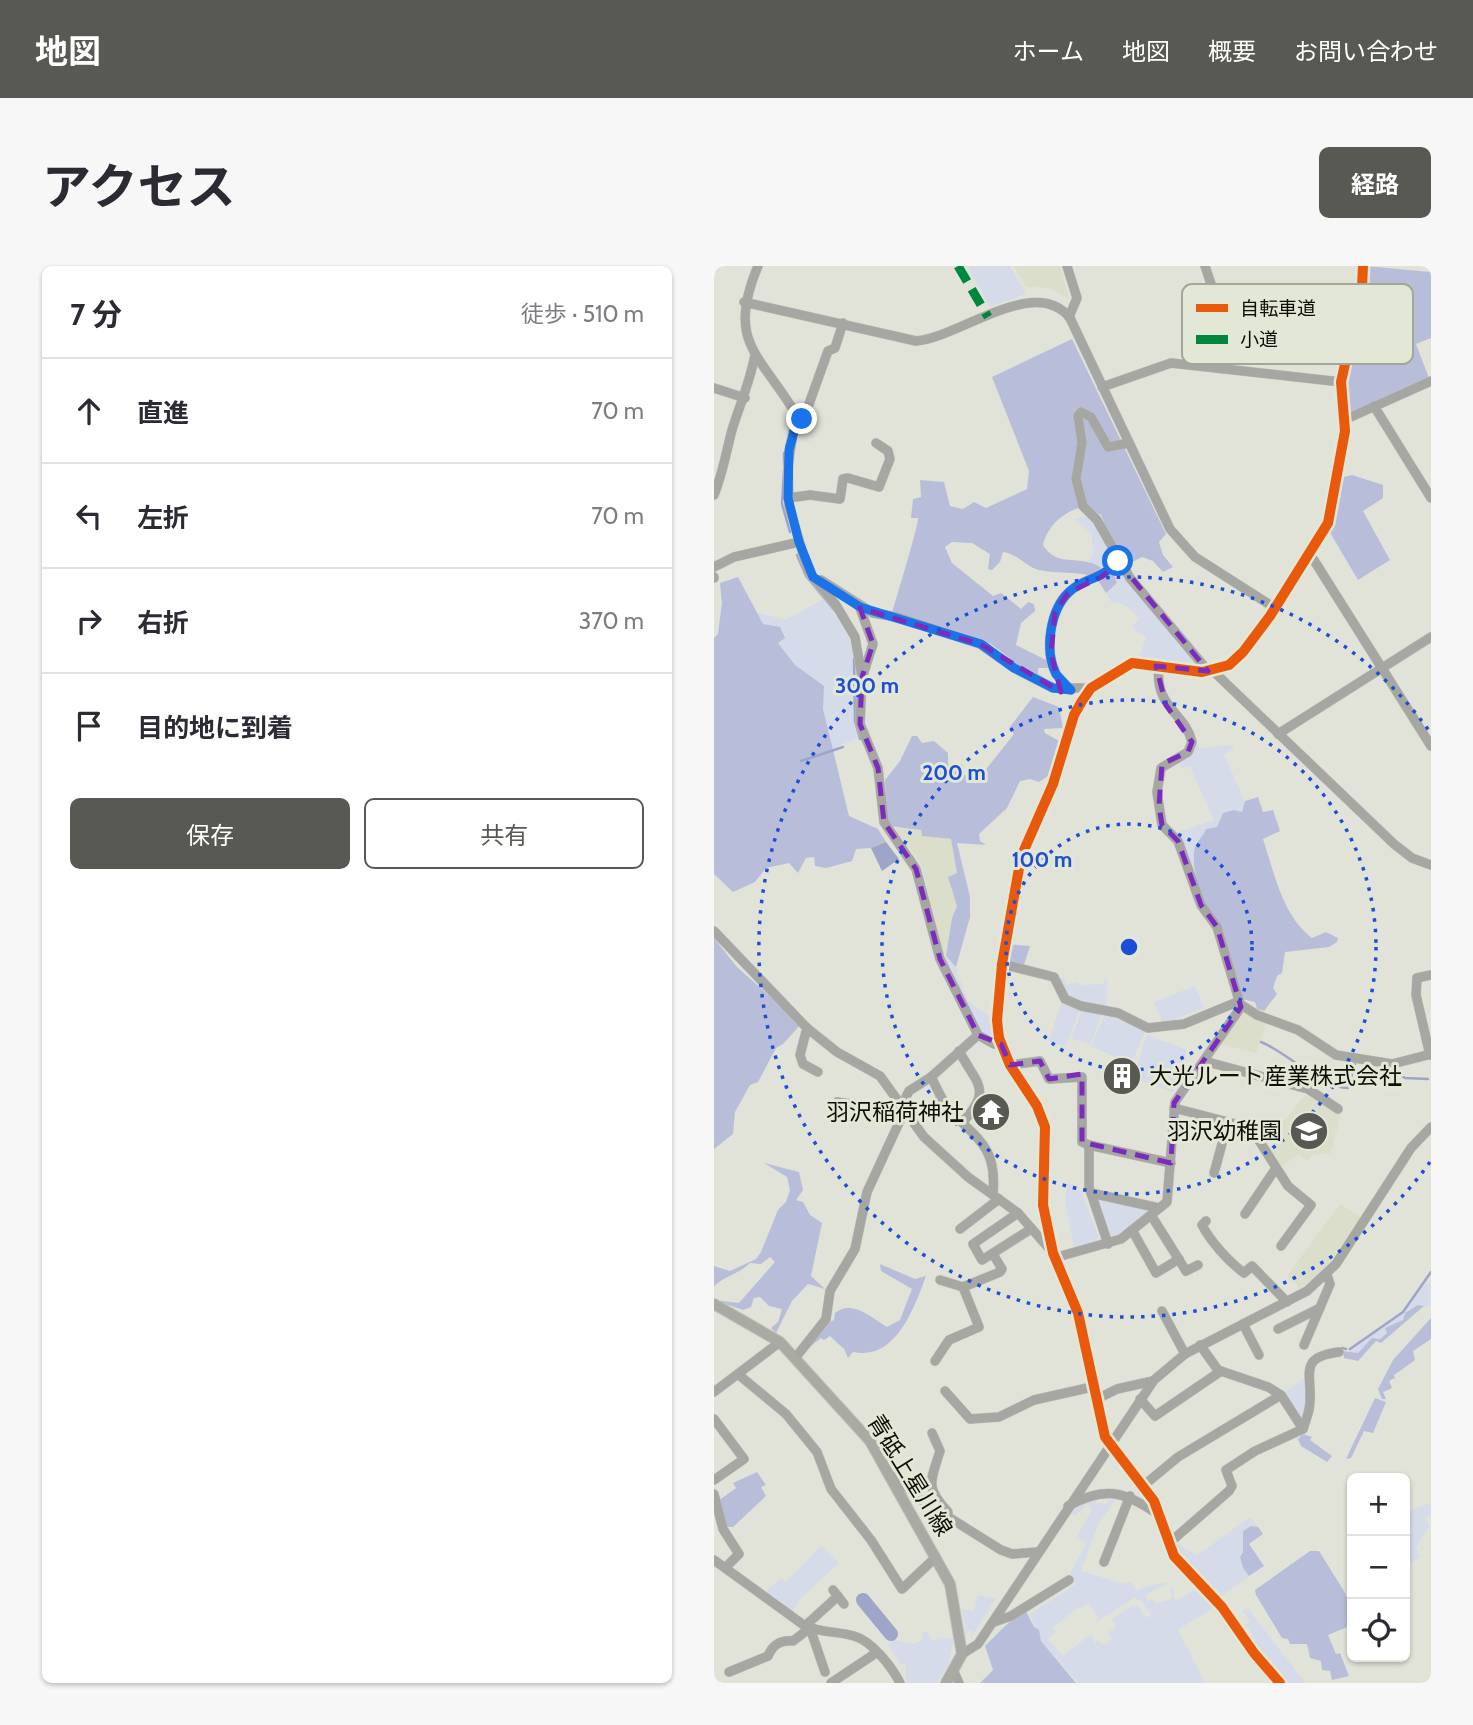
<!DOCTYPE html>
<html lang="ja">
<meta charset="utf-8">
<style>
:root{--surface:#fff;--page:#f7f7f7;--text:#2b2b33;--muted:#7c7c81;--line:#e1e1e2;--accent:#585952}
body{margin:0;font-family:Cabin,"Noto Sans JP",sans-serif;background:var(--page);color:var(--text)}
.controls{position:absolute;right:21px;bottom:21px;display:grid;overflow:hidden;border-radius:10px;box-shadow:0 2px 5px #0004}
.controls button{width:63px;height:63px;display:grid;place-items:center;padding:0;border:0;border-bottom:2px solid var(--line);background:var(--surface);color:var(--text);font:35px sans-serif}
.stop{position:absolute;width:21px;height:21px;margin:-16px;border:5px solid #1a73e8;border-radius:50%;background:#fff}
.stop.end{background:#1a73e8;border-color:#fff;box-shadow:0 2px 7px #0008}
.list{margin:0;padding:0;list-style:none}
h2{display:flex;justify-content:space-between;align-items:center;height:91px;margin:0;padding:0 28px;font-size:30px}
h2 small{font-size:23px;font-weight:400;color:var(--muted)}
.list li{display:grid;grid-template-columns:46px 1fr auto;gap:21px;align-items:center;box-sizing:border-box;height:105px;padding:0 28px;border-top:2px solid var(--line)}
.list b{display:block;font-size:26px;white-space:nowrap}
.list em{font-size:23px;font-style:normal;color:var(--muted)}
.actions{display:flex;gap:14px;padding:21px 28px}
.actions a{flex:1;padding:16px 0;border:2px solid var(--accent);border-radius:10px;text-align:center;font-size:24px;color:var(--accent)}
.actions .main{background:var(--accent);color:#fff}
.icon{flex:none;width:38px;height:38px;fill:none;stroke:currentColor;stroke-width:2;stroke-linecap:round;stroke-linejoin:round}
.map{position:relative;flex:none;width:717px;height:1417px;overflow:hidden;border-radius:10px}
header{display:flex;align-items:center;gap:42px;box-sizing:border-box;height:98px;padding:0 35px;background:var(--accent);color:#fff}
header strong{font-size:33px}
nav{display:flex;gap:38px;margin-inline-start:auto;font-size:24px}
.intro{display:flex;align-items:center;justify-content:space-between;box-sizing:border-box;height:168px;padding:0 42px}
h1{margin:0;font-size:49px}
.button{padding:18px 32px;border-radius:10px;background:var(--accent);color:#fff;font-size:24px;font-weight:700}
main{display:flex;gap:42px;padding:0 42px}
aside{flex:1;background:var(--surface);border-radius:10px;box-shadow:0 2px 5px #0004}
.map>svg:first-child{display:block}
.built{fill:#dadecb}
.green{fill:#d6dbe9;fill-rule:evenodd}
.forest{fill:#b8bed9}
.water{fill:#9ea5c9}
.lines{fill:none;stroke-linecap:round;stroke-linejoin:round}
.stream{stroke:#9ea5c9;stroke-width:2.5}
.river{stroke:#9ea5c9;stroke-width:14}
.minor-casing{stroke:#bec0b9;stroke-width:10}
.major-casing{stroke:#bec0b9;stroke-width:12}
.minor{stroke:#a6a7a2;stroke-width:9}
.major{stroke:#a8aaa3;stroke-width:10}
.quiet{stroke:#00873e;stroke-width:9;stroke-dasharray:18 9;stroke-linecap:butt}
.cycleway-casing{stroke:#e3e7d5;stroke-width:15}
.cycleway{stroke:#e8590c;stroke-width:10}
.route{stroke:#1a73e8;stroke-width:9}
.marked{fill:none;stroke:#7b2cbf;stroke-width:5;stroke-dasharray:14 9;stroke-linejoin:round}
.ring{fill:none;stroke:#1d4ed8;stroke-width:3.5;stroke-dasharray:3.5 7}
.labels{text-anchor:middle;stroke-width:6;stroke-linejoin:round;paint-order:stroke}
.poi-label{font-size:23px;fill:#0e0f09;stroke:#e3e7d5;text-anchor:end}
.street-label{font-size:23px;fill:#0e0f09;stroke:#e3e7d5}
.key{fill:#e3e7d5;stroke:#a3a698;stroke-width:2}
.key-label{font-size:19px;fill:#0e0f09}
.centre{fill:#1d4ed8;stroke:#e3e7d5;stroke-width:3.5}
.ring-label{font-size:21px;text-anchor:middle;font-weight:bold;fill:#1d4ed8;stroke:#e3e7d5;stroke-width:6;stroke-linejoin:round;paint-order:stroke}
</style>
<header>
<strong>地図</strong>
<nav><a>ホーム</a><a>地図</a><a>概要</a><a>お問い合わせ</a></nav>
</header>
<div class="intro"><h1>アクセス</h1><a class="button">経路</a></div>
<main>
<aside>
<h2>7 分<small>徒歩 · 510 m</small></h2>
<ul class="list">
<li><svg class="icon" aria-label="ahead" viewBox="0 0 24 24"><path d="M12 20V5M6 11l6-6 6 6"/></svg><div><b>直進</b></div><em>70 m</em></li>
<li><svg class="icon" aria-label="left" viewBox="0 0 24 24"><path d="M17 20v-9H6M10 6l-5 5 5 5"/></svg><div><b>左折</b></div><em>70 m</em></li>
<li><svg class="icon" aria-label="right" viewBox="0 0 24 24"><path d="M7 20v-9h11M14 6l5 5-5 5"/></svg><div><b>右折</b></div><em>370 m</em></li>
<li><svg class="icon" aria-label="arrive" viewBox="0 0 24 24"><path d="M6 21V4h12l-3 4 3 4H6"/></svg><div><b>目的地に到着</b></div></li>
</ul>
<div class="actions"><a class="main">保存</a><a>共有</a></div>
</aside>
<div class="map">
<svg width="717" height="1417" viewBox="0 0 717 1417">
<rect width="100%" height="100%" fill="#e1e3d9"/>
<g class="built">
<polygon points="300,0 346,0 355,33 335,22 312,21"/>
<polygon points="181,562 208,564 209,570 237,573 243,607 234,611 243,640 238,652 236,681 228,693 208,600"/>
<polygon points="531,747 552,756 542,787 506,778 526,748"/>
<polygon points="591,829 627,848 617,887 599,889 593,895 585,888 568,900 555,880 569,869 564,862"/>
<polygon points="626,938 647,951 609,1005 586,1022 573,1010"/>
</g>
<g class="green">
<polygon points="253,0 296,0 312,28 276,41"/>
<path d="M 375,250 L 383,258 L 417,319 L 486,404 L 424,395 L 432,371 L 420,364 L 419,359 L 425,353 C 418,345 411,335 398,337 L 392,327 L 403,317 L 399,307 L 373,295 L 379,290 L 378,268 L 360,253 Z"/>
<path d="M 109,333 C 117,344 128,356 134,369 C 147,401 136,439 144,472 L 117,483 L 0,372 L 4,368 L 8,337 L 72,354 Z"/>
<polygon points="480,465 485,482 519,479 520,481 510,489 531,535 528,547 485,574 480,595 488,633 461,567 500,554 476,501 467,502 465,494 474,489 477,466"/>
<polygon points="232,690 242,701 253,734 276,751 279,777 267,770 228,693"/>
<polygon points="349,710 352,719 363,716 364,719 389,718 393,711 393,737 390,741 353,732 346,714"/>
<polygon points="481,720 490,742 449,758 440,736"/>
<polygon points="348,736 366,742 352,781 334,775"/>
<polygon points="368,743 388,746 377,778 357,773"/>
<polygon points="391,748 431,765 418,797 377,781"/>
<polygon points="433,769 473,784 459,826 419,812"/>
<polygon points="353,917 364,920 363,924 367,925 385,971 382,975 360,981 351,936"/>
<polygon points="381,929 438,944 396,975"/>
<polygon points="710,1016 714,1019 717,1016 717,1040 702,1042 666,1073 662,1071 644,1087 637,1088 634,1085 689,1047"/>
<polygon points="590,1112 594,1132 588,1158 569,1128"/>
<path d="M 381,1232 L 383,1237 L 392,1238 L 395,1233 L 400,1235 L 383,1261 L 367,1305 L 410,1318 L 417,1316 L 422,1324 L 451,1316 L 452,1319 L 431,1329 L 434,1335 L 437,1333 L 442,1338 L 458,1332 L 456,1322 L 459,1321 L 461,1335 L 485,1322 L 503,1340 L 464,1364 L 491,1417 L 364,1417 L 327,1375 L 316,1348 L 362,1318 L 355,1310 L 372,1278 L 363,1270 L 378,1244 L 373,1238 L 362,1250 L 355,1246 L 358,1241 ZM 419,1332 L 427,1334 L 437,1349 L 432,1352 L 424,1340 L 418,1340 L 398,1353 L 402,1360 L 394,1367 L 398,1373 L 390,1379 L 384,1375 L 381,1377 L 377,1368 L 349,1390 L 334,1374 L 341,1366 L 339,1361 L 362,1343 L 375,1338 L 384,1351 L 380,1358 Z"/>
<polygon points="717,1237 717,1249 711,1252 716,1260 702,1281 707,1292 691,1300 691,1246"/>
<polygon points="536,1251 544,1261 537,1260 529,1265 529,1286 526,1291 529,1302 535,1310 505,1332 460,1281 464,1277 482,1290"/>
<polygon points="107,1280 125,1297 87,1332 76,1349 50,1327 67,1312 72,1316"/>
<polygon points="264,1329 282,1332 257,1372 258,1365 255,1364 252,1369 248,1343 260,1345"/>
<polygon points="534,1342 588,1413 593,1417 571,1417 535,1373 540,1370 534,1361 530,1361 536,1355 528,1344"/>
<polygon points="214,1365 217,1375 240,1371 234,1400 223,1417 192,1417 192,1397 187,1398 174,1379 180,1374 199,1378 209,1374 208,1367"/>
</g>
<g class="forest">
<polygon points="651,0 717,6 717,72 702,78 715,112 631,149 628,118"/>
<path d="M 358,73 L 452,268 L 445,276 L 449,289 L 459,301 L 449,306 L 439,295 L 428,291 L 414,298 L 407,296 L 387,249 L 371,240 C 351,245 334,258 329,279 C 341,298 355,292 373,296 C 383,297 390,305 399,307 L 403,317 L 392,327 L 382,311 C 363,305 344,308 325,304 C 312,301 304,288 289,286 L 286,296 L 278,304 L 274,303 L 276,288 L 258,277 L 238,276 L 231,281 L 238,297 L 279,330 L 287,327 L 307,343 L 314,336 L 320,338 L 321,345 L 307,357 L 302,379 L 334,395 L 334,402 L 324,402 L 324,408 L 348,422 L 318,409 L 277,378 L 178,347 C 182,333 205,258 204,252 L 197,252 L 199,233 L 207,231 L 206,214 L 230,216 L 236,240 L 249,243 L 260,236 L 272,242 L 313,223 L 315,205 L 278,111 Z"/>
<polygon points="638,209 669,219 669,232 649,245 676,294 644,314 614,263 626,212"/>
<polygon points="24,311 49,358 66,361 71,372 64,377 81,399 110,420 109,443 135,550 164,563 172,576 157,582 142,583 138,595 112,602 101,600 100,591 92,592 84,607 75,597 52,602 41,616 19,626 0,608 0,372 4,368 8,337 6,317"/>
<polygon points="319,431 345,441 349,462 330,463 331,467 347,476 337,508 325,516 316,513 306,515 293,542 265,568 266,575 272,579 243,577 256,631 256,651 242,701 232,690 238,652 243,640 234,611 243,607 237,573 208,570 207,564 174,560 171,514 186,495 198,470 203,470 208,477 220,475 234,487 234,498 262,516 300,468 295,462"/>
<path d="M 544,531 L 549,546 L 559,544 L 566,565 L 549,573 C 561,609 568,648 598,672 L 612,666 L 624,672 L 623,676 L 615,681 L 571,686 L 568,707 L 563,710 L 559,722 L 563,728 L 550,745 L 543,743 L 541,736 L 528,733 C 515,701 472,612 481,582 C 483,574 490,570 492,563 L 503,561 L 509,547 L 520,544 L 528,546 L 531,535 Z"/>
<polygon points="0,672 23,701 87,758 69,778 62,782 44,816 36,819 21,846 19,868 0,883"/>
<polygon points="291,678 316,680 310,699 288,696"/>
<path d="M 50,897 L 85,906 L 89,924 L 82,934 L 89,936 L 96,949 L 108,957 L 97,1010 L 111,1023 L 94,1018 L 78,1035 L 62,1067 L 57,1062 L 64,1056 L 68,1043 L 55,1040 L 46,1031 L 40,1032 L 37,1041 L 29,1044 L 0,1034 L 25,1037 L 61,996 L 56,991 L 47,998 L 36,997 C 24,1009 9,1010 0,1021 L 0,1000 L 16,1005 L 42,993 L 47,986 L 64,944 L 72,936 L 76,924 L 73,911 Z"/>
<path d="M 166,998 L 201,1013 L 212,1010 C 200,1042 182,1095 139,1086 L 134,1092 L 130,1083 L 116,1070 L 110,1074 L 107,1072 L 92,1084 L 113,1057 L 120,1054 L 121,1047 C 138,1033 158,1052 173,1061 L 186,1054 L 198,1023 L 167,1005 Z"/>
<polygon points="704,1039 710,1040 667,1077 662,1075 644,1095 630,1092 629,1085 644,1087 658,1072 666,1073 673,1067 671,1062 689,1054 691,1047"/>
<polygon points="717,1052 717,1073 699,1085 701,1094 680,1109 681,1112 675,1115 678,1122 669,1126 672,1133 668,1133 664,1123 679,1094"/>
<polygon points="661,1132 672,1136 659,1167 650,1165 637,1192 632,1193"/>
<polygon points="589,1168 598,1171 596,1174 618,1190 613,1196 587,1180 584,1173"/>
<polygon points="43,1206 52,1219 47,1221 52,1230 19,1261 10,1261 4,1235 22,1222 19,1217"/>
<polygon points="537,1260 544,1261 549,1268 535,1278 550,1300 535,1310 529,1302 526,1291 529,1286 529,1265"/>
<polygon points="596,1285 605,1285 630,1325 638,1344 638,1359 614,1369 622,1388 626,1387 635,1410 618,1414 616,1405 608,1404 607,1395 596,1392 593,1378 576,1378 574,1373 568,1372 542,1329 541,1324"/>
<path d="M 312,1345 L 320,1361 L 325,1364 L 327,1375 L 362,1417 L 266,1417 L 279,1404 L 271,1380 C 285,1366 294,1355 312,1345 Z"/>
</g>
<polygon class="water" points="172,576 185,593 168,605 157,582"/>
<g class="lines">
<g class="stream">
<polyline points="72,181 77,160"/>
<polyline points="70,198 70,187"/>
<polyline points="70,204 68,238 76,266"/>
<polyline points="83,289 92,310 121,345"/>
<polyline points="140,393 141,455 146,473"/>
<polyline points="87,495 129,481"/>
<path d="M 547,776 C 573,786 607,822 634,822 L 641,798"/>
<polyline points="679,804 691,812 714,813"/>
<polyline points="628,1082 632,1083"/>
<polyline points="636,1083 689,1046 717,1006"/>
</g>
<polyline class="river" points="149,1334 177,1368"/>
<g class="minor-casing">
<g id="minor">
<path d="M 44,0 C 12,76 45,87 82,148 L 74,199 L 75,240 L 94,305 L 122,339 L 141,371 L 148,411 L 146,458 L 164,502 L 170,556 L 202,603 L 226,693 L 264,769 L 280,778 L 287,778"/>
<polyline points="353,0 363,32 355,51"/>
<path d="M 30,36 L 202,75 C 247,71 321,8 356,52 L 456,263 L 481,291 L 561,342"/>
<polyline points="489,98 498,21 491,0"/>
<polyline points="388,121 457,97 627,116"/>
<polyline points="0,122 31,132"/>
<polyline points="660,140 717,232"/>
<polyline points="630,154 717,115"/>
<polyline points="83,155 91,149 114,85 121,82 129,57"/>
<polyline points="415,177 394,181 377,151 367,146 364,150 368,177 362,213 369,240 383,254 416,312 494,405"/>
<path d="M 0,229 C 9,207 12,186 18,164 C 26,138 36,116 41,89"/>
<polyline points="74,232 96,229 126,233 129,213 134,212 165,221 176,193 174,185 162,177"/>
<polyline points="596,288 717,480"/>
<polyline points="0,301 20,291 85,276"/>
<polyline points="0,311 0,312"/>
<polyline points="107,314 159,347 183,351 266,378 300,402 339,422 377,422"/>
<polyline points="146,342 159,378 149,409"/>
<polyline points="498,404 680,578 698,592 717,599"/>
<path d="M 357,424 C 352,419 346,413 342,408 C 330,384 336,344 355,326 C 370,311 389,314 404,295"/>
<polyline points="564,468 717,371"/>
<polyline points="0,665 93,762 123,786 166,810 210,871 254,911 304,947 339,987"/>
<polyline points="288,698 340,711 351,733 367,740 404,747 434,762 470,758 523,736 543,749 584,764 622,789 678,798 717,788"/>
<polyline points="93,762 86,789 89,798 104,806"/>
<path d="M 245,785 C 264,820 278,823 249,856"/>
<polyline points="716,789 702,729 703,712 717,709"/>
<polyline points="490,795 594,823 624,843"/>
<polyline points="296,799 326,795 335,813 368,811 368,876 375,879"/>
<path d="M 217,811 C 223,822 228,835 236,845 C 265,874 283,882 279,928"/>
<polyline points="187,841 195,825 217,811 264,769"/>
<polyline points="460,842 537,862 574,920 597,939 567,980"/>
<polyline points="500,907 514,856"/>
<polyline points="377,927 445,942"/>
<polyline points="304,947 259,978 268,994 317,963"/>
<polyline points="531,948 562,902"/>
<polyline points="437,949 472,1005 484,999"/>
<path d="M 492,955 L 488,959 C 497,976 514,995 530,1007 L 538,1000 L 573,1036"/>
<polyline points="246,963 285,933"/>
<polyline points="418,964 442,1007 465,993"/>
<polyline points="394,978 375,921 375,879 457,897"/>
<path d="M 340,992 L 407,973 L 453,936 L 461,836 L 527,741 L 503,661 L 487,639 L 464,575 L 448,559 L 443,526 L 447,502 L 474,486 L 478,476 C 471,446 440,442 445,400"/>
<polyline points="226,1014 249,1021"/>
<polyline points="448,1045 471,1088"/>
<polyline points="529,1058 545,1089"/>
<polyline points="564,1063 606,1042"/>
<polyline points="486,1079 504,1104 554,1121 567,1129 589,1163"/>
<polyline points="590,1079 616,1018 613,1009"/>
<polyline points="82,1091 112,1053 116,1025 141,983 153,926 190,846 123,836"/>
<polyline points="221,1095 235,1074 265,1061 249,1021 286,1006 288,1003 279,988"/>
<polyline points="25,1109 72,1148 103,1186 117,1223 157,1274 188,1323 222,1291"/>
<polyline points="231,1125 256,1153 285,1151 320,1134 378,1121"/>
<polyline points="0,1126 66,1076"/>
<polyline points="426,1133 441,1150 507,1105"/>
<polyline points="381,1134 403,1123 439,1115"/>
<polyline points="0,1153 30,1193 0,1214"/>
<path d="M 218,1167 L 226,1185 C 217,1215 210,1220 234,1246"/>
<polyline points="177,1211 182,1210 204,1232 287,1284 298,1288 323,1286"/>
<polyline points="429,1220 464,1191 567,1129"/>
<polyline points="0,1228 9,1263 25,1288 12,1301"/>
<path d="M 354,1240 C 390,1220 410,1225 442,1247"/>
<path d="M 454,1278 L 515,1225 L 518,1220 L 512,1204 L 541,1185 L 589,1163 C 592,1154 596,1145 596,1135 C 598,1108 584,1091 625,1086"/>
<path d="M 0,1294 L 91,1360 C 108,1367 123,1365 140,1370 C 158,1375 178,1401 186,1417"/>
<polyline points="390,1296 416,1230"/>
<polyline points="119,1324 130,1338"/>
<polyline points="280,1356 297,1350 355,1314"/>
<polyline points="91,1360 124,1330"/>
<polyline points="248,1388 264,1378 440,1114 471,1088 593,1025 622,998 697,882 717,861"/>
<path d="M 15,1406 L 54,1390 C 59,1378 67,1374 79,1375 L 96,1362 L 111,1406"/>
<polyline points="240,1406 245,1417"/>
<polyline points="117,1417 162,1387"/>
<polyline points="566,1417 540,1387 508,1341 460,1290 440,1235 391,1171 364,1047 339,987 329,939 331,861 323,840 296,799 285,772 283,754 288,698 307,591 339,518 360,449 368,435 377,422 418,397 488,406 515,399 529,386 556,350 614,257 631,165 627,116 648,21 649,0"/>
</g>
</g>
<g class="major-casing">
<polyline id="major" points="0,1038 66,1076 156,1175 236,1318 248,1388 232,1417"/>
</g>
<use href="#minor" class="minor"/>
<use href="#major" class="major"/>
<polyline class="quiet" points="244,0 274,51"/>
<g class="cycleway-casing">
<polyline id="cycleway" points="566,1417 540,1387 508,1341 460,1290 440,1235 391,1171 364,1047 339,987 329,939 331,861 323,840 296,799 285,772 283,754 288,698 307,591 339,518 360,449 368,435 377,422 418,397 488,406 515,399 529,386 556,350 614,257 631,165 627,116 648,21 649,0"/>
</g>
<use href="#cycleway" class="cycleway"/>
</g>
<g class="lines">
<path class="route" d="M 88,153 L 83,155 L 75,184 L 74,232 L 85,276 L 99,311 L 146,341 L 267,378 L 300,402 L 339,422 L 357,424 C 352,419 346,413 342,408 C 330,384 336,344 355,326 C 370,311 387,315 404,295"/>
</g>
<path class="marked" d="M 404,295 L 494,405 L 442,400 L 452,439 L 478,476 L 474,486 L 448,498 L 445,540 L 448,559 L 464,575 L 487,639 L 503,661 L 527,741 L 460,837 L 457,897 L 368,876 L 368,808 L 335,813 L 326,795 L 296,799 L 287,778 L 264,769 L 226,693 L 202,603 L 170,556 L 164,502 L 146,458 L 148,411 L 159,378 L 146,342 L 266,378 L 347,426 L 337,388 L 341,346 L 354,327 L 389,310 Z"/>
<g class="ring">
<circle cx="415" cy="681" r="123"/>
<circle cx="415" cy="681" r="247"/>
<path d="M716 896A370 370 0 1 1 716 466"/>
</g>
<defs>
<g id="building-disc" transform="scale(2.0125)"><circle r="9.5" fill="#585952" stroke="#e3e7d5"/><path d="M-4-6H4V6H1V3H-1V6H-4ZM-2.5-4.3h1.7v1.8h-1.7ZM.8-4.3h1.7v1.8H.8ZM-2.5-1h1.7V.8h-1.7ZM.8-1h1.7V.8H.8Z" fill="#fff"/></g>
<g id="temple-disc" transform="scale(2.0125)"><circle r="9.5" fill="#585952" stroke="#e3e7d5"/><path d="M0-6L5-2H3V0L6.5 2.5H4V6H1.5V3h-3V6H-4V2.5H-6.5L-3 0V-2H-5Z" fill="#fff"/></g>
<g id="school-disc" transform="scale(2.0125)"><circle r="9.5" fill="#585952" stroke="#e3e7d5"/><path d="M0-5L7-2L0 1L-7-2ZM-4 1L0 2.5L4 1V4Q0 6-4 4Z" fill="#fff"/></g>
</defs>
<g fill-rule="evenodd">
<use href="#building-disc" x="408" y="810"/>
<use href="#temple-disc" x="277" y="846"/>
<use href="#school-disc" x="595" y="865"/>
</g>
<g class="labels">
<g class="poi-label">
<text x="435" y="818" text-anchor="start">大光ルート産業株式会社</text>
<text x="250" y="854">羽沢稲荷神社</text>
<text x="568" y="873">羽沢幼稚園</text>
</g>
<g class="street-label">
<text transform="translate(196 1209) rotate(58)" y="8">青砥上星川線</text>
</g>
</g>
<rect x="468" y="18" width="231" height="80" rx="10" class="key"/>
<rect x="482" y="38" width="32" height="8" fill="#e8590c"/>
<rect x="482" y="69" width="32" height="9" fill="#00873e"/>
<g class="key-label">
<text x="526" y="49">自転車道</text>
<text x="526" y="80">小道</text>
</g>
<circle cx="415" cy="681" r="10" class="centre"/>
<g class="ring-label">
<text x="153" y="427">300 m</text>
<text x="240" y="514">200 m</text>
<text x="328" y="601">100 m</text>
</g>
</svg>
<div class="controls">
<button>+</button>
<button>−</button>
<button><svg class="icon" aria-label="locate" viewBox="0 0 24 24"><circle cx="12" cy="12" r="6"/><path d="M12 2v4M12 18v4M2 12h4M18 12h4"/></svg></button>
</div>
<div class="stop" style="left:404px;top:295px"></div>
<div class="stop end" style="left:88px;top:153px"></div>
</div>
</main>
